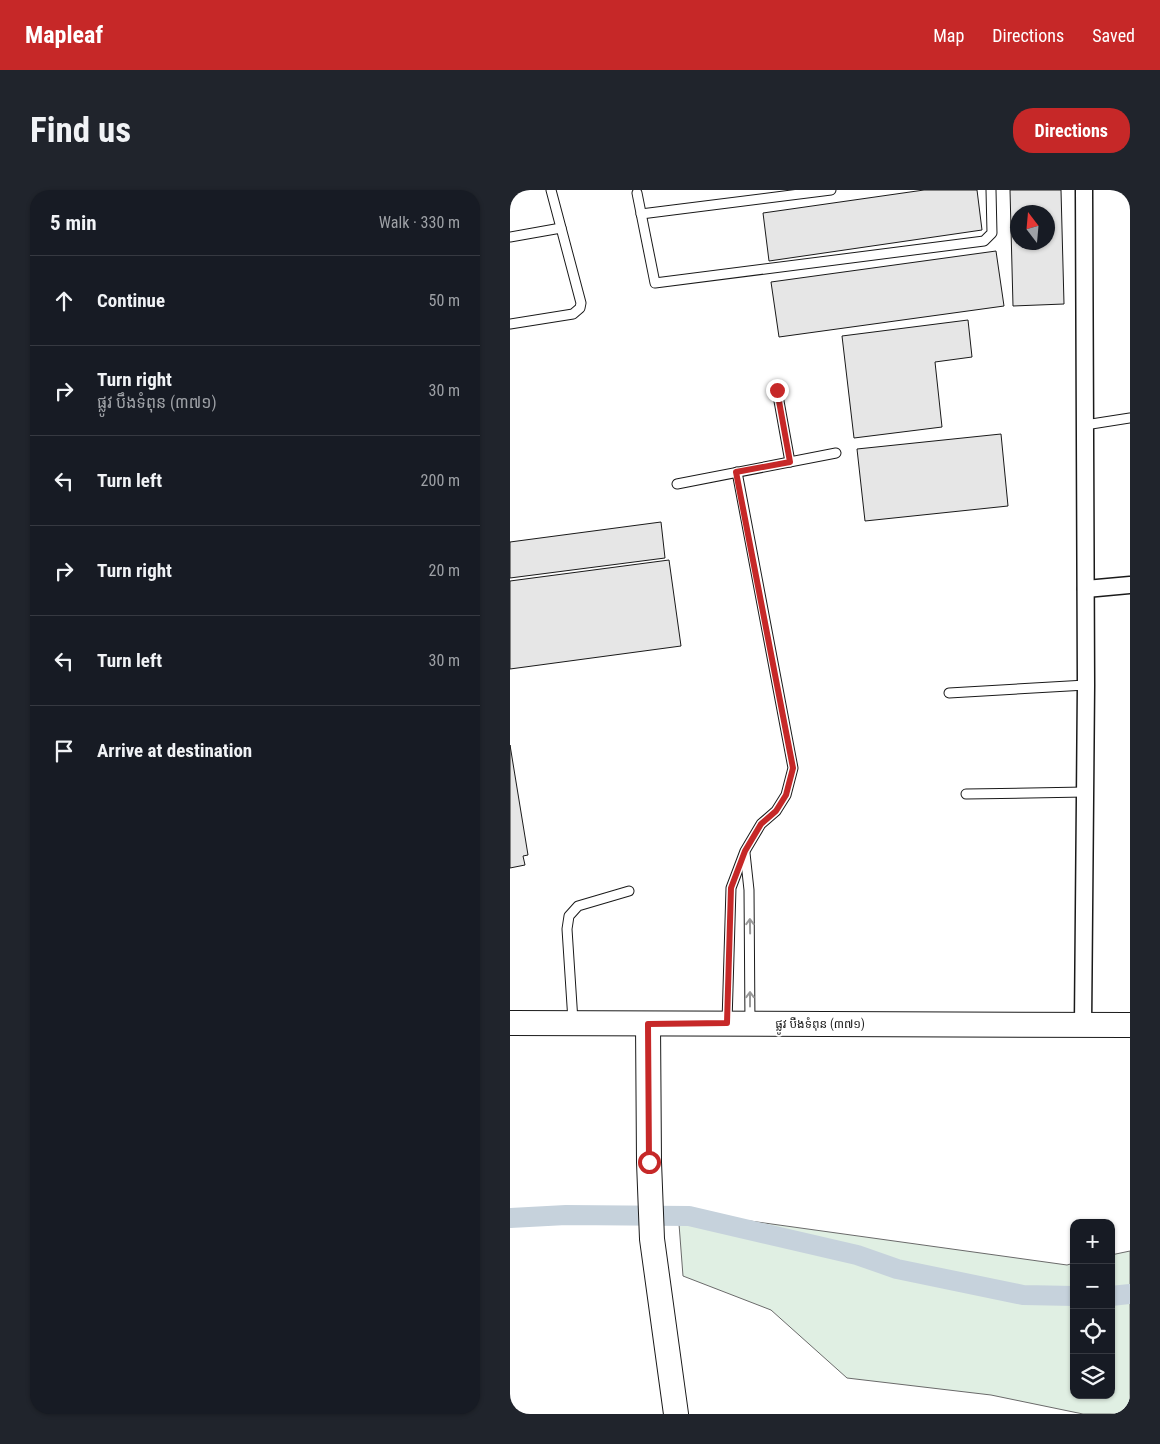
<!DOCTYPE html>
<meta charset="utf-8">
<style>
:root{--surface:#171b24;--page:#20242c;--text:#f1f3f6;--muted:#9ea1a6;--line:#363941;--accent:#c62828}
body{margin:0;font-family:"Roboto Condensed","Noto Sans Khmer",sans-serif;background:var(--page);color:var(--text)}
.controls{position:absolute;right:15px;bottom:15px;display:grid;overflow:hidden;border-radius:10px;box-shadow:0 1px 4px #0004}
.controls button{width:45px;height:45px;display:grid;place-items:center;padding:0;border:0;border-bottom:1px solid var(--line);background:var(--surface);color:var(--text);font:25px sans-serif}
.compass{position:absolute;left:500px;top:15px;width:45px;height:45px;border-radius:50%;background:var(--surface);box-shadow:0 1px 4px #0004;rotate:344deg}
.stop{position:absolute;width:15px;height:15px;margin:-11px;border:4px solid #c62828;border-radius:50%;background:#fff}
.stop.end{background:#c62828;border-color:#fff;box-shadow:0 1px 5px #0008}
.list{margin:0;padding:0;list-style:none}
h2{display:flex;justify-content:space-between;align-items:center;height:65px;margin:0;padding:0 20px;font-size:21px}
h2 small{font-size:16px;font-weight:400;color:var(--muted)}
.list li{display:grid;grid-template-columns:32px 1fr auto;gap:15px;align-items:center;box-sizing:border-box;height:90px;padding:0 20px;border-top:1px solid var(--line)}
.list b{display:block;font-size:19px;white-space:nowrap}
.list p{margin:0;font-size:16px;white-space:nowrap;color:var(--muted)}
.list em{font-size:16px;font-style:normal;color:var(--muted)}
.icon{flex:none;width:28px;height:28px;fill:none;stroke:currentColor;stroke-width:2;stroke-linecap:round;stroke-linejoin:round}
.map{position:relative;flex:none;width:620px;height:1224px;overflow:hidden;border-radius:20px}
header{display:flex;align-items:center;gap:30px;box-sizing:border-box;height:70px;padding:0 25px;background:var(--accent);color:#fff}
header strong{font-size:24px}
nav{display:flex;gap:28px;margin-inline-start:auto;font-size:18px}
.intro{display:flex;align-items:center;justify-content:space-between;box-sizing:border-box;height:120px;padding:0 30px}
h1{margin:0;font-size:35px}
.button{padding:12px 22px;border-radius:20px;background:var(--accent);color:#fff;font-size:18px;font-weight:700}
main{display:flex;gap:30px;padding:0 30px}
aside{flex:1;background:var(--surface);border-radius:20px;box-shadow:0 1px 4px #0004}
.map>svg:first-child{display:block}
.green{fill:#e0efe3;stroke:#6a6a6a}
.lines{fill:none;stroke-linecap:round;stroke-linejoin:round}
.canal{stroke:#c6d2dc;stroke-width:20}
.building{fill:#e6e6e6;stroke:#1a1a1a;fill-rule:evenodd}
.lane-casing{stroke:#1a1a1a;stroke-width:11}
.street-casing{stroke:#1a1a1a;stroke-width:19}
.secondary-casing{stroke:#1a1a1a;stroke-width:26}
.lane{stroke:#fff;stroke-width:9}
.street{stroke:#fff;stroke-width:16}
.secondary{stroke:#fff;stroke-width:24}
.oneway{stroke:#989898}
.route{stroke:#c62828;stroke-width:6}
.labels{text-anchor:middle;stroke-width:4;stroke-linejoin:round;paint-order:stroke}
.street-label{font-size:12px;fill:#1a1a1a;stroke:#fff}
</style>
<header>
<strong>Mapleaf</strong>
<nav><a>Map</a><a>Directions</a><a>Saved</a></nav>
</header>
<div class="intro"><h1>Find us</h1><a class="button">Directions</a></div>
<main>
<aside>
<h2>5 min<small>Walk · 330 m</small></h2>
<ul class="list">
<li><svg class="icon" aria-label="ahead" viewBox="0 0 24 24"><path d="M12 20V5M6 11l6-6 6 6"/></svg><div><b>Continue</b></div><em>50 m</em></li>
<li><svg class="icon" aria-label="right" viewBox="0 0 24 24"><path d="M7 20v-9h11M14 6l5 5-5 5"/></svg><div><b>Turn right</b><p>ផ្លូវ បឹងទំពុន (៣៧១)</p></div><em>30 m</em></li>
<li><svg class="icon" aria-label="left" viewBox="0 0 24 24"><path d="M17 20v-9H6M10 6l-5 5 5 5"/></svg><div><b>Turn left</b></div><em>200 m</em></li>
<li><svg class="icon" aria-label="right" viewBox="0 0 24 24"><path d="M7 20v-9h11M14 6l5 5-5 5"/></svg><div><b>Turn right</b></div><em>20 m</em></li>
<li><svg class="icon" aria-label="left" viewBox="0 0 24 24"><path d="M17 20v-9H6M10 6l-5 5 5 5"/></svg><div><b>Turn left</b></div><em>30 m</em></li>
<li><svg class="icon" aria-label="arrive" viewBox="0 0 24 24"><path d="M6 21V4h12l-3 4 3 4H6"/></svg><div><b>Arrive at destination</b></div></li>
</ul>
</aside>
<div class="map">
<svg width="620" height="1224" viewBox="0 0 620 1224">
<rect width="100%" height="100%" fill="#fff"/>
<polygon class="green" points="168,1021 557,1075 564,1073 564,1205 601,1205 601,1065 620,1061 620,1224 573,1224 481,1205 337,1188 261,1120 173,1086"/>
<g class="lines">
<g class="canal">
<polyline points="0,1028 56,1025 179,1026 347,1065 387,1079 513,1105 564,1106"/>
<polyline points="601,1106 620,1104"/>
</g>
</g>
<g class="building">
<polygon points="414,0 467,0 472,40 259,71 253,23"/>
<path d="M 500,0 L 551,0 L 554,114 L 503,116 ZM 508,22 L 538,22 L 538,52 L 508,52 Z"/>
<polygon points="486,61 494,116 269,147 261,92"/>
<polygon points="458,130 462,167 425,172 432,237 344,248 332,146"/>
<polygon points="491,244 498,316 355,331 347,259"/>
<polygon points="151,332 155,368 0,388 0,352"/>
<polygon points="159,370 171,456 0,479 0,391"/>
<polygon points="0,555 18,665 13,666 15,675 0,678"/>
</g>
<g class="lines">
<g class="lane-casing">
<g id="lane">
<polyline points="127,3 145,93 474,51 482,43 481,0"/>
<polyline points="131,24 321,0"/>
<polyline points="0,47 51,38"/>
<polyline points="0,134 63,124 70,118 71,113 41,0"/>
<polyline points="267,200 280,272"/>
<polyline points="575,235 620,228"/>
<polyline points="167,294 326,263"/>
<polyline points="439,503 576,495"/>
<polyline points="456,604 575,602"/>
<polyline points="235,663 239,700 240,833"/>
<polyline points="63,831 57,739 59,726 68,716 119,701"/>
<polyline points="217,832 221,698 235,661 251,634 266,621 276,605 283,578 227,282"/>
</g>
</g>
<g class="street-casing">
<g id="street">
<polyline points="576,399 620,395"/>
<polyline points="573,835 576,495 574,0"/>
</g>
</g>
<g class="secondary-casing">
<g id="secondary">
<polyline points="0,833 620,835"/>
<polyline points="138,834 139,972 142,1049 166,1224"/>
</g>
</g>
<use href="#lane" class="lane"/>
<use href="#street" class="street"/>
<use href="#secondary" class="secondary"/>
</g>
<defs><path id="oneway-shaft" d="M-6 0H5M1.5-3L5.5 0L1.5 3" fill="none" stroke-width="1.6" stroke-linecap="round" stroke-linejoin="round" transform="scale(1.25)"/></defs>
<g class="oneway">
<use href="#oneway-shaft" transform="translate(240 736) rotate(-91)"/>
<use href="#oneway-shaft" transform="translate(240 809) rotate(-90)"/>
</g>
<g class="lines">
<polyline class="route" points="139,972 138,834 217,833 221,698 235,661 251,634 266,621 276,605 283,578 226,282 280,272 267,200"/>
</g>
<g class="labels">
<g class="street-label">
<text x="310" y="838">ផ្លូវ បឹងទំពុន (៣៧១)</text>
</g>
</g>
</svg>
<div class="controls">
<button>+</button>
<button>−</button>
<button><svg class="icon" aria-label="locate" viewBox="0 0 24 24"><circle cx="12" cy="12" r="6"/><path d="M12 2v4M12 18v4M2 12h4M18 12h4"/></svg></button>
<button><svg class="icon" aria-label="layers" viewBox="0 0 24 24"><path d="M12 4l9 5-9 5-9-5zM3 14l9 5 9-5"/></svg></button>
</div>
<svg class="compass" viewBox="-18 -18 36 36"><path d="M0-13l5 13h-10z" fill="#e53935"/><path d="M0 13l5-13h-10z" fill="#9ea1a6"/></svg>
<div class="stop" style="left:139px;top:972px"></div>
<div class="stop end" style="left:267px;top:200px"></div>
</div>
</main>
